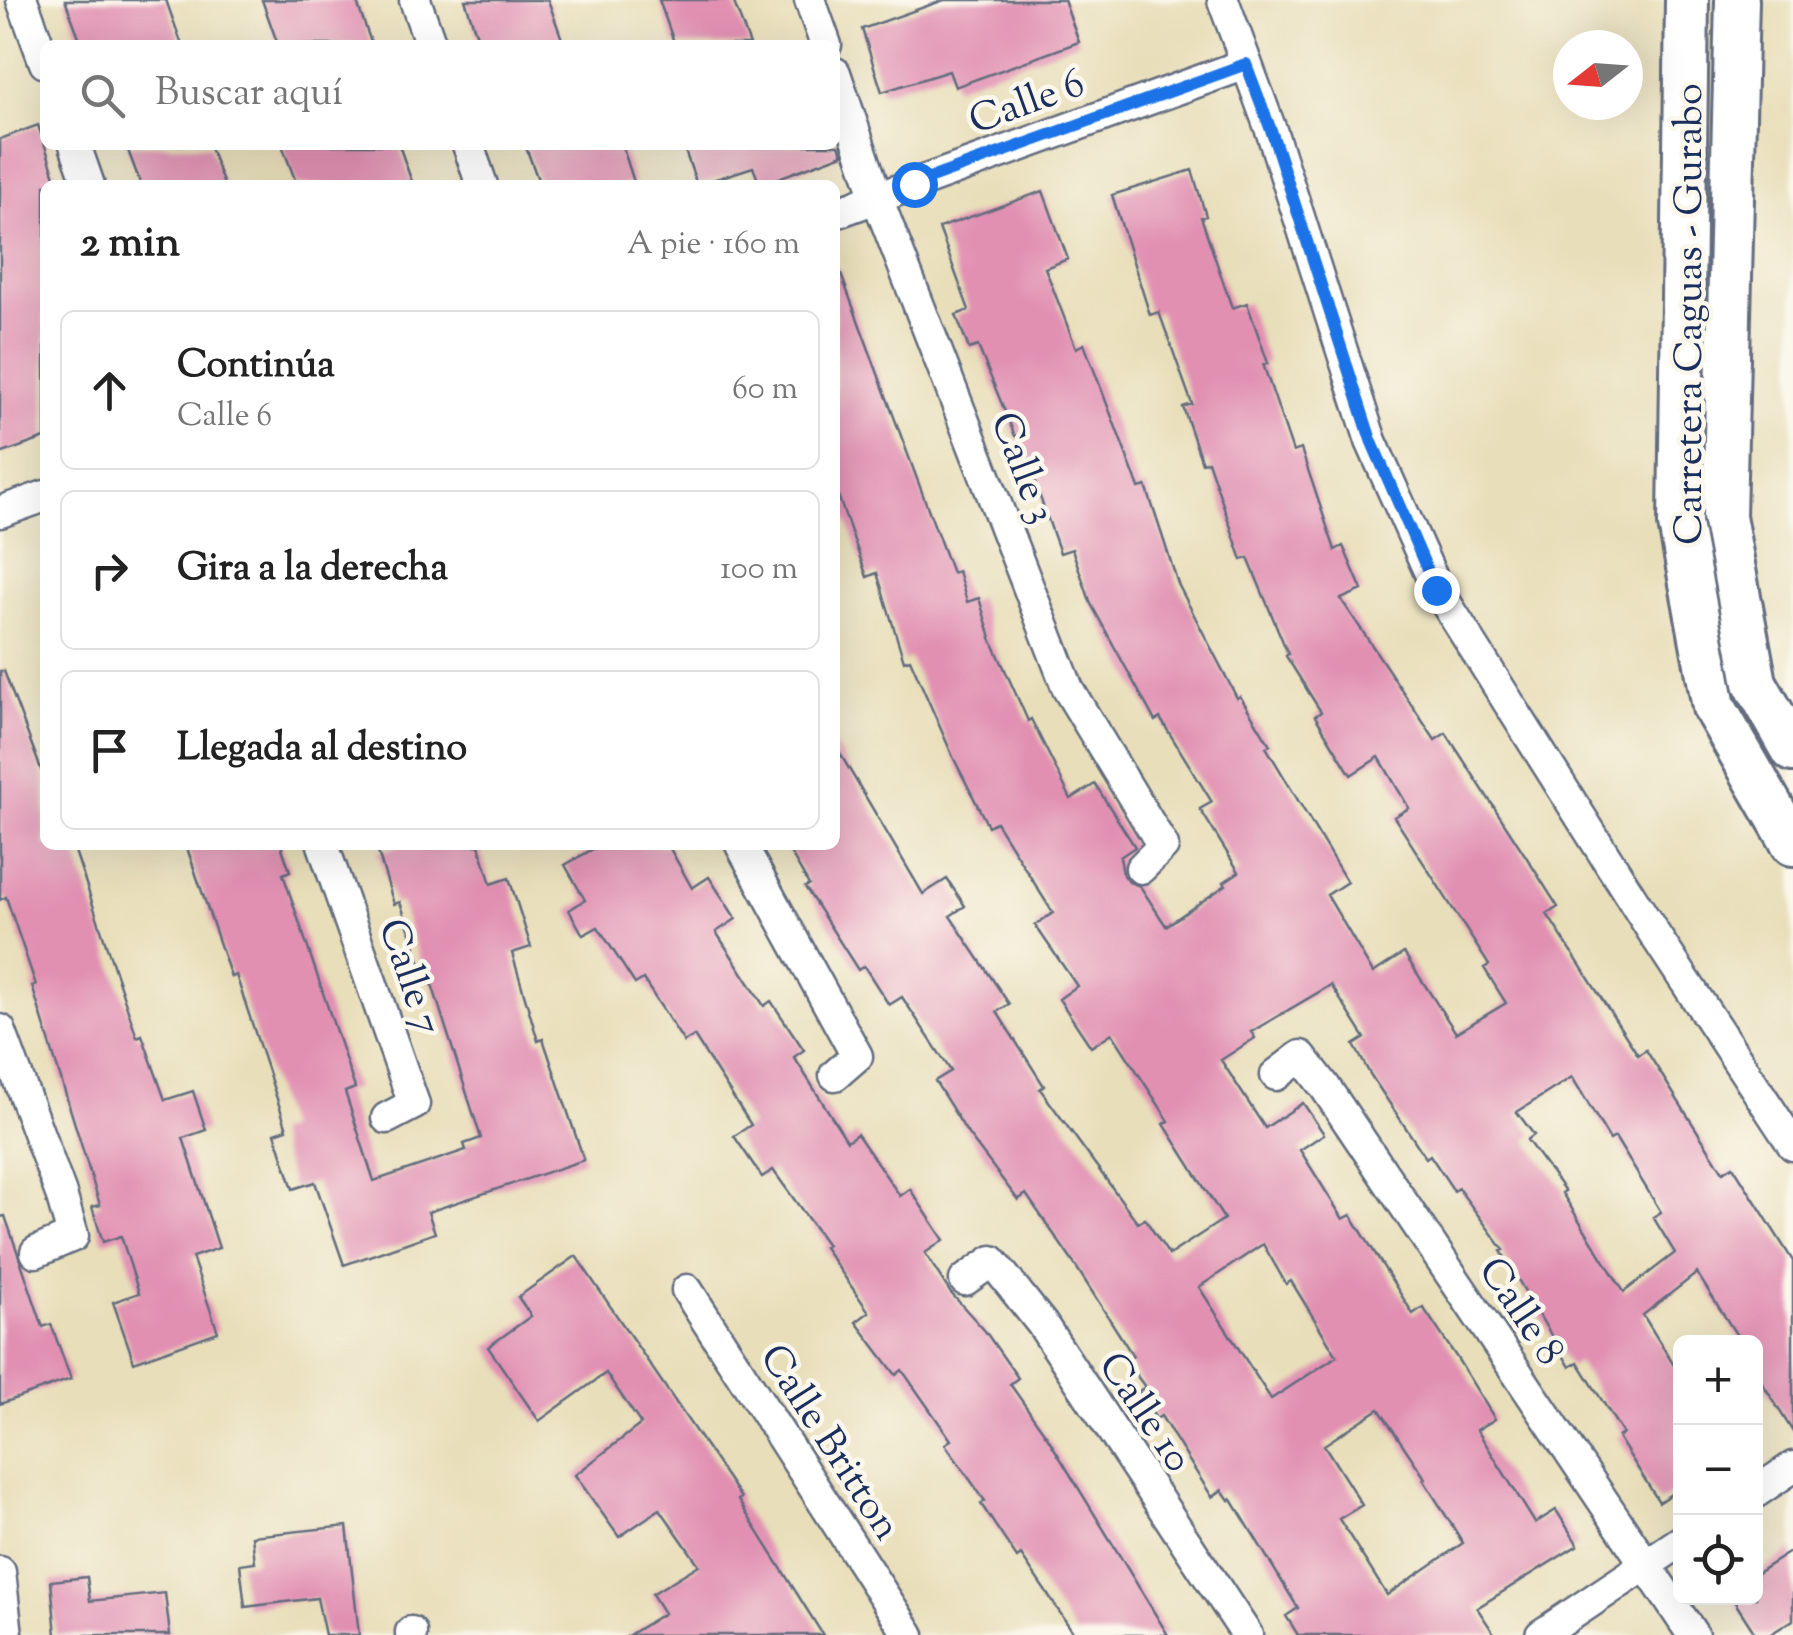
<!DOCTYPE html>
<html lang="es">
<meta charset="utf-8">
<style>
:root{--surface:#fff;--page:#f2f2f2;--text:#222;--muted:#767676;--line:#e0e0e0}
body{margin:0;font-family:"Sorts Mill Goudy",serif;background:var(--page);color:var(--text)}
.controls{position:absolute;right:30px;bottom:30px;display:grid;overflow:hidden;border-radius:15px;box-shadow:0 10px 40px #0002}
.controls button{width:90px;height:90px;display:grid;place-items:center;padding:0;border:0;border-bottom:2px solid var(--line);background:var(--surface);color:var(--text);font:50px sans-serif}
.compass{position:absolute;left:1553px;top:30px;width:90px;height:90px;border-radius:50%;background:var(--surface);box-shadow:0 10px 40px #0002;rotate:253deg}
.stop{position:absolute;width:30px;height:30px;margin:-22px;border:8px solid #1a73e8;border-radius:50%;background:#fff}
.stop.end{background:#1a73e8;border-color:#fff;box-shadow:0 2px 10px #0008}
.list{margin:0;padding:0;list-style:none}
h2{display:flex;justify-content:space-between;align-items:center;height:130px;margin:0;padding:0 40px;font-size:42px}
h2 small{font-size:32px;font-weight:400;color:var(--muted)}
.list li{display:grid;grid-template-columns:65px 1fr auto;gap:30px;align-items:center;box-sizing:border-box;height:160px;margin:0 20px 20px;padding:0 20px;border:2px solid var(--line);border-radius:15px}
.list b{display:block;font-size:38px;white-space:nowrap}
.list p{margin:0;font-size:32px;white-space:nowrap;color:var(--muted)}
.list em{font-size:32px;font-style:normal;color:var(--muted)}
.icon{flex:none;width:55px;height:55px;fill:none;stroke:currentColor;stroke-width:2;stroke-linecap:round;stroke-linejoin:round}
.map{position:relative;flex:none;width:1793px;height:1635px;overflow:hidden}
.search{position:absolute;background:var(--surface);box-shadow:0 10px 40px #0002;left:40px;top:40px;width:800px;height:110px;display:flex;align-items:center;gap:25px;box-sizing:border-box;padding:0 35px;border-radius:15px;color:var(--muted);font-size:38px}
.panel{position:absolute;background:var(--surface);box-shadow:0 10px 40px #0002;left:40px;top:180px;width:800px;height:670px;border-radius:15px}
.map>svg:first-child{display:block}
.building{fill:#e190b2;fill-rule:evenodd}
.lines{fill:none;stroke-linecap:round;stroke-linejoin:round}
.minor-casing{stroke:#636c7e;stroke-width:35}
.secondary-casing{stroke:#636c7e;stroke-width:48}
.minor{stroke:#fff;stroke-width:30}
.secondary{stroke:#fff;stroke-width:42}
.route{stroke:#1a73e8;stroke-width:12}
.labels{text-anchor:middle;stroke-width:9;stroke-linejoin:round;paint-order:stroke}
.street-label{font-size:40px;fill:#1b2f5e;stroke:#fbf7ec}
</style>
<div class="map">
<svg width="1793" height="1635" viewBox="0 0 1793 1635">
<rect width="100%" height="100%" fill="#fbf7ec"/>
<filter id="ink" filterUnits="userSpaceOnUse"><feTurbulence type="fractalNoise" baseFrequency=".01" numOctaves="2"/><feDisplacementMap in="SourceGraphic" scale="20" xChannelSelector="R" yChannelSelector="G"/><feConvolveMatrix kernelMatrix="1 2 1 2 8 2 1 2 1" color-interpolation-filters="sRGB"/></filter>
<filter id="wash" filterUnits="userSpaceOnUse"><feTurbulence type="fractalNoise" baseFrequency=".0048" numOctaves="4" result="noise"/><feDisplacementMap in="SourceGraphic" scale="40" xChannelSelector="R" yChannelSelector="G"/><feGaussianBlur stdDeviation="2.25" result="paint"/><feColorMatrix in="noise" values="0 0 0 0 0 0 0 0 0 0 0 0 0 0 0 0 0 1.4 0 .05"/><feComposite in="paint" operator="in"/></filter>
<g filter="url(#wash)">
<rect width="100%" height="100%" fill="#e8deb9"/>
<g id="blocks">
<g class="building">
<polygon points="65,0 166,0 182,45 82,45"/>
<polygon points="262,0 356,0 372,45 278,45"/>
<polygon points="465,0 548,0 564,45 480,45"/>
<polygon points="659,0 733,0 750,45 675,45"/>
<polygon points="944,0 1064,0 1079,42 955,87 949,71 882,92 862,29"/>
<polygon points="38,125 58,185 45,185 45,438 0,454 0,139"/>
<polygon points="126,145 209,145 224,185 141,185"/>
<polygon points="282,145 399,145 413,185 297,185"/>
<polygon points="525,145 622,145 635,185 540,185"/>
<polygon points="683,145 839,145 843,154 760,185 753,167 697,185"/>
<path d="M 1192,170 L 1206,216 L 1201,217 L 1232,308 L 1247,303 L 1268,363 L 1263,364 L 1293,452 L 1301,449 L 1335,550 L 1343,546 L 1362,590 L 1341,599 L 1435,740 L 1446,733 L 1525,855 L 1558,907 L 1547,914 L 1638,1055 L 1646,1050 L 1723,1172 L 1733,1166 L 1793,1261 L 1793,1432 L 1756,1373 L 1756,1342 L 1741,1342 L 1697,1273 L 1643,1315 L 1680,1375 L 1680,1488 L 1659,1502 L 1618,1437 L 1623,1434 L 1578,1362 L 1570,1367 L 1501,1251 L 1504,1250 L 1458,1188 L 1454,1191 L 1430,1155 L 1426,1158 L 1370,1074 L 1354,1045 L 1365,1038 L 1331,985 L 1251,1032 L 1255,1038 L 1221,1060 L 1265,1128 L 1303,1103 L 1324,1134 L 1300,1150 L 1343,1219 L 1351,1215 L 1413,1314 L 1423,1307 L 1457,1358 L 1495,1419 L 1477,1430 L 1535,1523 L 1556,1510 L 1578,1545 L 1477,1608 L 1495,1635 L 1298,1635 L 1286,1616 L 1298,1608 L 1231,1498 L 1229,1500 L 1222,1490 L 1212,1497 L 1161,1416 L 1156,1419 L 1139,1391 L 1145,1387 L 1126,1361 L 1133,1356 L 1075,1265 L 1026,1194 L 1018,1200 L 968,1134 L 935,1081 L 951,1071 L 902,997 L 889,1005 L 864,966 L 858,970 L 805,887 L 809,885 L 786,845 L 835,845 L 835,745 L 923,894 L 947,879 L 965,906 L 950,916 L 1009,1004 L 997,1012 L 1044,1086 L 1040,1089 L 1138,1223 L 1145,1219 L 1169,1255 L 1224,1219 L 1164,1124 L 1169,1121 L 1112,1033 L 1091,1047 L 1059,999 L 1077,986 L 1035,925 L 1053,913 L 996,822 L 988,826 L 954,759 L 910,659 L 904,661 L 877,573 L 867,577 L 835,487 L 835,270 L 839,269 L 952,573 L 958,571 L 967,602 L 979,598 L 992,641 L 1028,721 L 1031,719 L 1071,799 L 1095,784 L 1135,847 L 1120,857 L 1123,874 L 1129,882 L 1140,886 L 1166,926 L 1226,885 L 1224,882 L 1239,872 L 1200,809 L 1212,802 L 1160,718 L 1155,721 L 1091,604 L 1072,549 L 1060,553 L 1018,435 L 1015,436 L 978,346 L 969,349 L 956,315 L 969,310 L 939,228 L 1043,191 L 1068,259 L 1045,268 L 1076,348 L 1084,344 L 1139,488 L 1146,486 L 1178,584 L 1237,698 L 1240,696 L 1270,745 L 1266,747 L 1347,882 L 1327,895 L 1373,973 L 1404,953 L 1456,1033 L 1506,1003 L 1484,968 L 1489,965 L 1394,817 L 1409,808 L 1379,757 L 1351,775 L 1315,716 L 1321,712 L 1286,656 L 1288,654 L 1248,558 L 1242,560 L 1208,461 L 1202,463 L 1183,407 L 1192,404 L 1159,312 L 1150,315 L 1112,195 ZM 1572,1077 L 1610,1140 L 1615,1137 L 1661,1212 L 1653,1217 L 1675,1253 L 1624,1292 L 1562,1193 L 1565,1191 L 1527,1140 L 1534,1135 L 1517,1112 ZM 1263,1244 L 1286,1284 L 1291,1281 L 1337,1356 L 1271,1399 L 1199,1287 ZM 1379,1409 L 1425,1478 L 1423,1479 L 1463,1543 L 1387,1595 L 1339,1519 L 1362,1505 L 1324,1445 Z"/>
<polygon points="0,671 4,671 45,780 45,845 73,845 137,1037 142,1035 165,1100 193,1091 206,1130 183,1138 219,1248 192,1257 218,1332 134,1362 113,1302 139,1293 121,1236 103,1242 92,1207 100,1205 32,986 36,985 6,897 0,900"/>
<polygon points="186,845 281,845 290,871 283,874 355,1088 345,1092 374,1181 466,1150 464,1144 481,1138 431,981 427,982 400,902 394,904 378,852 401,845 479,845 491,884 509,878 517,903 531,947 512,953 538,1041 543,1039 584,1160 428,1212 435,1233 344,1265 315,1182 293,1189 275,1133 287,1129 236,975 231,977"/>
<polygon points="600,845 668,845 692,888 709,877 736,919 716,932 764,1006 771,1001 804,1050 794,1057 847,1141 857,1134 900,1196 910,1189 944,1240 925,1253 950,1292 985,1331 1018,1378 1010,1384 1048,1438 1168,1635 1075,1635 1021,1555 1017,1558 981,1504 985,1501 945,1444 951,1440 902,1370 896,1375 856,1322 869,1312 824,1247 827,1245 773,1170 762,1177 734,1136 751,1125 694,1036 684,1042 643,979 635,984 598,927 583,935 569,910 585,900 565,865"/>
<polygon points="5,1216 43,1327 51,1324 71,1379 0,1404 0,1217"/>
<polygon points="576,1256 741,1498 738,1500 823,1635 629,1635 664,1613 652,1594 699,1565 660,1509 619,1537 575,1475 641,1424 606,1373 539,1421 488,1347 531,1316 518,1297"/>
<polygon points="347,1526 359,1635 325,1635 317,1598 245,1607 240,1564 255,1562 252,1536"/>
<polygon points="1793,1550 1793,1620 1769,1635 1756,1635 1732,1598 1756,1598 1756,1574"/>
<polygon points="87,1577 90,1601 165,1593 170,1635 56,1635 51,1581"/>
</g>
</g>
</g>
<g filter="url(#ink)">
<use href="#blocks" fill-opacity="0" stroke="#636c7e" stroke-width="2.5"/>
<g class="lines">
<g class="minor-casing">
<g id="minor">
<polyline points="22,0 45,63"/>
<polyline points="415,0 431,45"/>
<polyline points="810,0 826,45"/>
<polyline points="1223,0 1272,133 1371,441 1437,589 1655,935 1793,1145"/>
<polyline points="835,73 877,198 1068,689 1163,846 1141,868"/>
<polyline points="75,145 89,185"/>
<polyline points="468,145 482,185"/>
<polyline points="835,213 1246,64"/>
<polyline points="0,512 45,496"/>
<polyline points="323,845 414,1104 387,1118"/>
<polyline points="741,845 857,1056 835,1075"/>
<polyline points="0,1030 61,1194 73,1236 36,1252"/>
<polyline points="1276,1075 1301,1056 1325,1087 1693,1635"/>
<polyline points="965,1280 992,1261 1042,1324 1247,1635"/>
<polyline points="687,1290 909,1635"/>
<polyline points="1756,1492 1793,1467"/>
<polyline points="0,1572 7,1635"/>
<polyline points="411,1632 411,1635"/>
<polyline points="1541,1635 1680,1542"/>
</g>
</g>
<g class="secondary-casing">
<g id="secondary">
<polyline points="1687,0 1680,524 1714,707 1793,844"/>
<polyline points="1737,0 1724,516 1755,683 1793,750"/>
</g>
</g>
<use href="#minor" class="minor"/>
<use href="#secondary" class="secondary"/>
</g>
</g>
<g class="lines" filter="url(#ink)">
<polyline class="route" points="914,184 1246,64 1272,133 1371,440 1436,590"/>
</g>
<g class="labels">
<g class="street-label">
<text transform="translate(1026 100) rotate(-20)" y="14">Calle 6</text>
<text transform="translate(1687 314) rotate(-90)" y="14">Carretera Caguas - Gurabo</text>
<text transform="translate(1025 467) rotate(69)" y="14">Calle 3</text>
<text transform="translate(412 976) rotate(71)" y="14">Calle 7</text>
<text transform="translate(1523 1310) rotate(56)" y="14">Calle 8</text>
<text transform="translate(1147 1411) rotate(56)" y="14">Calle 10</text>
<text transform="translate(832 1441) rotate(57)" y="14">Calle Britton</text>
</g>
</g>
</svg>
<div class="controls">
<button>+</button>
<button>−</button>
<button><svg class="icon" aria-label="locate" viewBox="0 0 24 24"><circle cx="12" cy="12" r="6"/><path d="M12 2v4M12 18v4M2 12h4M18 12h4"/></svg></button>
</div>
<svg class="compass" viewBox="-18 -18 36 36"><path d="M0-13l5 13h-10z" fill="#e53935"/><path d="M0 13l5-13h-10z" fill="#767676"/></svg>
<div class="stop" style="left:914px;top:184px"></div>
<div class="stop end" style="left:1436px;top:590px"></div>
<div class="search"><svg class="icon" aria-label="search" viewBox="0 0 24 24"><circle cx="10" cy="10" r="6"/><path d="M15 15l6 6"/></svg>Buscar aquí</div>
<section class="panel">
<h2>2 min<small>A pie · 160 m</small></h2>
<ul class="list">
<li><svg class="icon" aria-label="ahead" viewBox="0 0 24 24"><path d="M12 20V5M6 11l6-6 6 6"/></svg><div><b>Continúa</b><p>Calle 6</p></div><em>60 m</em></li>
<li><svg class="icon" aria-label="right" viewBox="0 0 24 24"><path d="M7 20v-9h11M14 6l5 5-5 5"/></svg><div><b>Gira a la derecha</b></div><em>100 m</em></li>
<li><svg class="icon" aria-label="arrive" viewBox="0 0 24 24"><path d="M6 21V4h12l-3 4 3 4H6"/></svg><div><b>Llegada al destino</b></div></li>
</ul>
</section>
</div>
